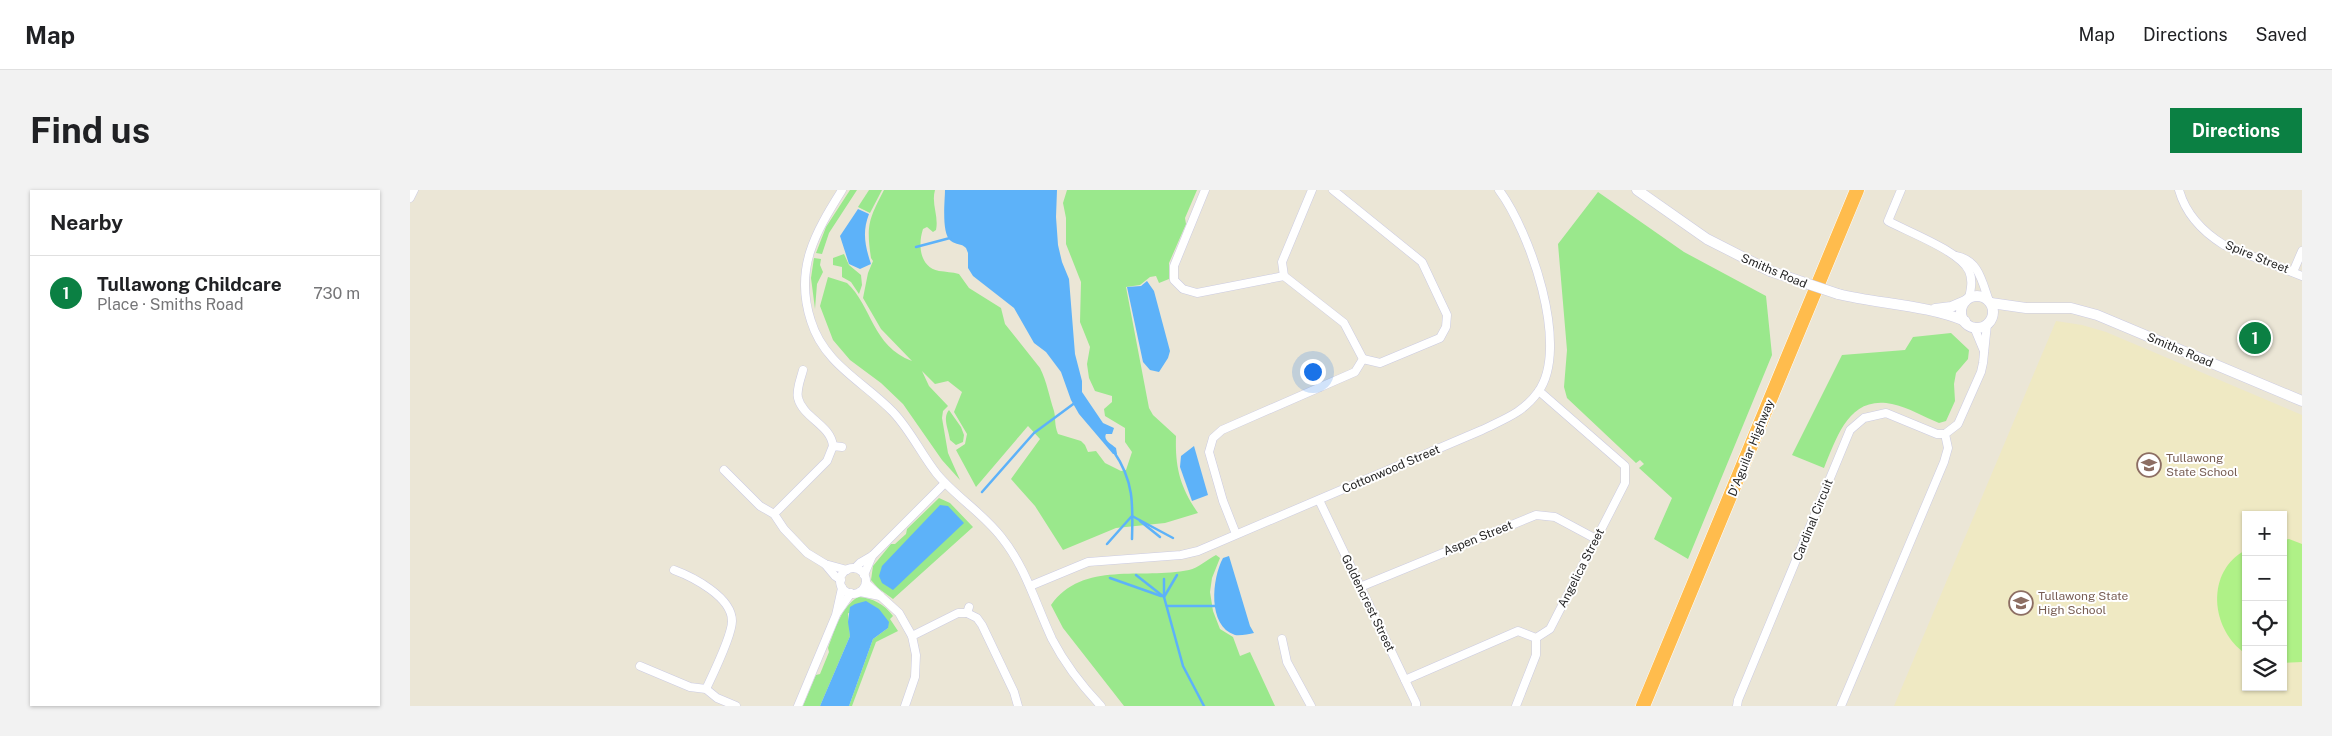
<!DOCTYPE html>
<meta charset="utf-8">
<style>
:root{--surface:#fff;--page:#f2f2f2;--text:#202124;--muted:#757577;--line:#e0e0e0;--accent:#0b8043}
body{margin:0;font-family:"Public Sans",sans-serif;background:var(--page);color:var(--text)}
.controls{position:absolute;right:15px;bottom:15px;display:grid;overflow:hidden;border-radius:0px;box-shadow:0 1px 4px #0004}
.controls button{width:45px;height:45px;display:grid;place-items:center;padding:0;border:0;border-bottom:1px solid var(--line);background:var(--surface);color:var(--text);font:25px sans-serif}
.you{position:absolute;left:902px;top:181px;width:18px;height:18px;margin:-12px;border:4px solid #fff;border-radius:50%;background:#1a73e8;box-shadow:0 0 0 8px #1a73e833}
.badge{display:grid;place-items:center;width:32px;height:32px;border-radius:50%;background:var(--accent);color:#fff;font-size:16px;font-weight:700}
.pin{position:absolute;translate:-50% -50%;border:2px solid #fff;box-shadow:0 1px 5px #0006}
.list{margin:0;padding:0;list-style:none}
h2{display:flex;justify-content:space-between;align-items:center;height:65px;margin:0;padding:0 20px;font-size:21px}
h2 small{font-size:16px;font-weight:400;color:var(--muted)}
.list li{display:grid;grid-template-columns:32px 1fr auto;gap:15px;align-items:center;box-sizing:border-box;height:75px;padding:0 20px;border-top:1px solid var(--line)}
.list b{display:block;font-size:19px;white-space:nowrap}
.list p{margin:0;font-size:16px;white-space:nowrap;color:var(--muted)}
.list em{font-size:16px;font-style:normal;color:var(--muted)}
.icon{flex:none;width:28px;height:28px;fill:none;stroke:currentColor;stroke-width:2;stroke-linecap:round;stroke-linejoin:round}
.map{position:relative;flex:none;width:1892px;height:516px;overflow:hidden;border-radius:0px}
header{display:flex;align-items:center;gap:30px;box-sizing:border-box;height:70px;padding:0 25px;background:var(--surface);border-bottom:1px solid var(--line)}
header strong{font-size:24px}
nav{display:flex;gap:28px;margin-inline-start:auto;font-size:18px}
.intro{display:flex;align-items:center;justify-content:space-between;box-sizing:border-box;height:120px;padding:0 30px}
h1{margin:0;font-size:35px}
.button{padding:12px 22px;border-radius:0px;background:var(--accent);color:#fff;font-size:18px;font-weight:700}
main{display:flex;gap:30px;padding:0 30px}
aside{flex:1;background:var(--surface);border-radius:0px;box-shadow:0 1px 4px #0004}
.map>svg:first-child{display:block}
.education{fill:#efe9c3;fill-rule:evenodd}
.green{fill:#9ae88c}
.pitch{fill:#aff187}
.water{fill:#5db2f9}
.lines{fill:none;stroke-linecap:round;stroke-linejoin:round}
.stream{stroke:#5db2f9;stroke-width:2.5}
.street-casing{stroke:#cbcbe2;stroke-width:9}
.secondary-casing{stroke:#cbcbe2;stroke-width:11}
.highway-casing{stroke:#fff;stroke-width:15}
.street{stroke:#fff;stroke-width:8}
.secondary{stroke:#fff;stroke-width:10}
.highway{stroke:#ffbc4d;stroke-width:14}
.secondary-bridge-casing{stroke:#cbcbe2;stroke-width:11;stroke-linecap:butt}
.secondary-bridge{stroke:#fff;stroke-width:10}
.labels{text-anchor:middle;stroke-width:4;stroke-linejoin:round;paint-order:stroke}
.street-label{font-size:12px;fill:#272727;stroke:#fff}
.education-label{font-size:12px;fill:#785e54;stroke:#fff;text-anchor:start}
</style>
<header>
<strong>Map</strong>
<nav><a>Map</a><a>Directions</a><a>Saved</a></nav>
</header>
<div class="intro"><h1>Find us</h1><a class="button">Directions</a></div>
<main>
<aside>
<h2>Nearby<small></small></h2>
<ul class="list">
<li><span class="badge">1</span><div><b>Tullawong Childcare</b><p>Place · Smiths Road</p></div><em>730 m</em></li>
</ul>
</aside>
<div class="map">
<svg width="1892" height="516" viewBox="0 0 1892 516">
<rect width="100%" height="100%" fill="#ebe6d6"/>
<path class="education" d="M 1646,131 L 1672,135 L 1696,142 L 1892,225 L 1892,516 L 1484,516 ZM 1836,325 L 1873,325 L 1873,497 L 1836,497 Z"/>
<g class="green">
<polygon points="440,0 447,0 419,43 412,64 406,63 416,37"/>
<polygon points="459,0 472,0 460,23 448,17"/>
<path d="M 474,0 L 525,0 C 521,14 529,26 526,40 L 523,42 L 517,37 L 513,39 C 508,54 509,77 529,81 C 536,82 542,82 549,84 L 559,98 L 591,118 L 595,134 L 630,178 C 637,192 639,206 644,221 C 646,229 644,234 648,244 L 671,251 L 675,255 L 678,262 L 686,261 L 695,273 L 711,281 L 716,280 L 722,262 L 715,252 L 715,238 L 695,226 L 694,219 L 702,212 L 702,206 L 685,201 L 679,188 L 677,174 L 680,157 L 670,132 L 671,92 L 656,54 L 656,28 L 653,13 L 657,0 L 787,0 L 775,28 L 776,34 L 759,73 L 759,89 L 749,93 L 746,86 L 740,87 L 730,95 L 716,97 L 739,218 L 743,225 L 766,246 C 765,277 770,297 788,323 L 755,333 L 706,338 L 653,360 L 625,316 L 601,289 L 630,249 L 618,236 L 566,297 L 546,260 L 555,254 L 557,244 L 544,222 L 552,202 L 538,191 L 525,194 L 512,181 L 519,196 L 538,216 L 533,221 L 532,228 L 538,263 L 550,290 L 532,270 L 493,214 L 471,193 L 440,170 L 423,150 L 410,116 L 418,87 L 437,93 C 462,116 462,156 502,171 L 471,139 L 453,108 L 458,83 L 463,71 L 461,68 C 456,35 459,29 474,0 Z"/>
<polygon points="1188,2 1274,62 1356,106 1362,165 1278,369 1244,349 1262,308 1229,278 1234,274 1230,270 1226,273 1157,208 1154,197 1157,160 1148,54"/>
<polygon points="434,64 439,75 451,85 452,95 449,104 441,92 432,87 432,77 423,75 423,68"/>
<polygon points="404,68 411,69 410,75 413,82 407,94 405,119 401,88"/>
<path d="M 1541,143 L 1559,160 L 1558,169 L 1546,183 L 1544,194 L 1545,211 L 1536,231 L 1529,233 C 1514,227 1498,217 1482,214 C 1439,205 1427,247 1414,278 L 1382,265 L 1432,165 L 1495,160 L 1503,147 Z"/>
<path d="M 539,220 L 551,237 L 554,245 L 553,252 L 546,255 L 540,250 C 539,240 532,228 539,220 Z"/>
<polygon points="529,308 540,313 563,337 483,409 468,398 461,390 463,376 481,354 485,354 496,344 497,339"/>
<path d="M 806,365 L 810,368 L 802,388 L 800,402 L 803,421 L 810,439 L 823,447 L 830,466 L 840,462 L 865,516 L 714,516 L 653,438 L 641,415 C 673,370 732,390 779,380 C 788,378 798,369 806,365 Z"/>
<path d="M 448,407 C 463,408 474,414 483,426 L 480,429 L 488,441 L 466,452 L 442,516 L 439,516 L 463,449 L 478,438 L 438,423 L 440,446 L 410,516 L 393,516 L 406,485 L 410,484 L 419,462 L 418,458 C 425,440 431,417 448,407 Z"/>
</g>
<g class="pitch">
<polygon points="1879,349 1892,354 1892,472 1873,473 1873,350"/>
<path d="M 1836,360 L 1836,464 C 1800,440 1795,381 1836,360 Z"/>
</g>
<g class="water">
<path d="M 535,0 L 647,0 L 646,27 L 648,55 L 652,72 L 659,89 L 665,164 L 672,191 L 672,202 L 693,233 L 704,238 L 702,244 L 696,244 C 693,250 701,254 706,258 L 707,264 L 703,264 L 669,224 L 661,210 L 651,182 L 636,162 L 624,153 L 604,118 L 563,86 L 558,78 L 558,63 L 556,58 C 551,53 546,55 541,51 C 531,44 535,11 535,0 Z"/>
<path d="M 448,19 L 459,24 C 452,42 455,56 461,74 L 450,79 L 439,74 L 430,46 Z"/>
<polygon points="737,91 744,101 760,161 758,168 749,182 740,180 733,172 717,97 731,96"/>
<polygon points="784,256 798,305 782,311 770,277 771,266"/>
<polygon points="530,315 538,316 554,333 483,400 472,393 469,386 472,376"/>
<path d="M 819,366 L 840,436 L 844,443 C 839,444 830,446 825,445 C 797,436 802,388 813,368 Z"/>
<polygon points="456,411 469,419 479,432 478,438 463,449 439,516 410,516 440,446 438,432 440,417 445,414"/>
</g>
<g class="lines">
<g class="stream">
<polyline points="506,57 540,48"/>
<path d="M 704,262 C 724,291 723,315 722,349"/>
<polyline points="572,302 624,243 666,212"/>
<polyline points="722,326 763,348"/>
<polyline points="730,331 750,347"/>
<polyline points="697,354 721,327"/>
<polyline points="726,385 754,407 773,476 794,516"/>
<polyline points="700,388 751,406"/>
<polyline points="754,389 754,406"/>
<polyline points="754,407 767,385"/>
<polyline points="757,416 805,416"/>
</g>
<g class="street-casing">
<g id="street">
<path d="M 432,0 C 405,43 384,79 401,131 C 414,174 454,192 483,222 C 501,241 511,264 527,284 C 546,307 573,323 592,348 C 616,378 626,415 642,449 C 655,474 672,496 691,516"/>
<polyline points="795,0 764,76 764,90 773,99 787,103 874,86"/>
<polyline points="902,0 872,72 874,86 934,133 953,169"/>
<path d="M 1491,0 L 1478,31 C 1498,42 1550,61 1559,81 C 1563,90 1561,99 1559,108"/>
<path d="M 1769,0 C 1776,25 1793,42 1814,55 L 1892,86"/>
<polyline points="0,8 4,0"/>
<path d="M 1546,66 C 1569,70 1572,92 1579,111"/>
<polyline points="1883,82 1892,61"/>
<polyline points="1564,137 1574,161"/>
<path d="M 393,180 C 391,188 386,199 388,208 C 393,228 421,235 423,256"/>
<polyline points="314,280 350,316 364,324 374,339 397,363 415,374 437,380"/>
<polyline points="909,310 1006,513 1006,516"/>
<polyline points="364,324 417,271 423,256 432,257"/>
<polyline points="826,344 813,311 799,262 803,248 812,240 945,182 953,169 970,173 1030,148 1036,137 1037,125 1012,72 923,0"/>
<polyline points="415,374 425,386 431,390"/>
<polyline points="445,378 450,373 462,366 535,293"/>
<circle cx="443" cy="391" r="13"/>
<path d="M 264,380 C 283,387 322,407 322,431 C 322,446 303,484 296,499"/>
<polyline points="454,385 462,366"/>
<polyline points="456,393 489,423 502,446 506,465 505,487 495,516"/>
<path d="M 620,396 L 678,372 L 771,365 L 788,361 L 1072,240 C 1094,229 1113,223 1128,202 C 1161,157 1119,40 1089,0"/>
<polyline points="950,397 1126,325 1145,327 1186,349"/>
<polyline points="450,402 470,406"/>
<polyline points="427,423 441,403"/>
<polyline points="557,423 567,428 572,435 604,502 608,516"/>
<polyline points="502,446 548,423 557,423 559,417"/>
<polyline points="872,449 877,472 901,516"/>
<polyline points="230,476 280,497 296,499 307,508 326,516"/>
<polyline points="995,490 1108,441 1126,448 1140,439 1215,293 1215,276 1129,201"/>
<polyline points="388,516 426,425 432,398"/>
<polyline points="1106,516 1126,465 1126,448"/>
<polyline points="1327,516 1328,510 1440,240 1454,228 1476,223 1527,244 1535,244"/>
<polyline points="1431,516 1534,272 1538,258 1535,244 1548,234 1571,182 1573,173 1577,134"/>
</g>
</g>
<g class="secondary-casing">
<g id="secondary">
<polyline points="1227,0 1297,49 1360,81"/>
<path d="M 1428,104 C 1469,114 1517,115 1555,131"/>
<circle cx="1567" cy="122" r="16"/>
<polyline points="1581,113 1616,118 1661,118 1687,125 1892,211"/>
<polyline points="1525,119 1541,117 1555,111"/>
</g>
</g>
<g class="highway-casing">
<polyline id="highway" points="1233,516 1447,0"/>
</g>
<use href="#street" class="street"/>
<use href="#secondary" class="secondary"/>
<use href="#highway" class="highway"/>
<g class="secondary-bridge-casing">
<polyline id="secondary-bridge" points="1360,81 1428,104"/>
</g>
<use href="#secondary-bridge" class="secondary-bridge"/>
</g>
<defs>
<g id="school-ring" transform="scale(1.25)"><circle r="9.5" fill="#fff" stroke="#8d6e63" stroke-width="1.5"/><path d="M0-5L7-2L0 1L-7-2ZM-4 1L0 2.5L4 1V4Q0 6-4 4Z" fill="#8d6e63"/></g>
</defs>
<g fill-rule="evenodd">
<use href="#school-ring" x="1739" y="275"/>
<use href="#school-ring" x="1611" y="413"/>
</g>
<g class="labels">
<g class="street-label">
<text transform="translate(1847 67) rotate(22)" y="4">Spire Street</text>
<text transform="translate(1364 81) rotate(23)" y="4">Smiths Road</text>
<text transform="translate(1770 160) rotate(23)" y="4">Smiths Road</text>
<text transform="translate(1341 258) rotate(-68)" y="4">D'Aguilar Highway</text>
<text transform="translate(981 279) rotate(-23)" y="4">Cottonwood Street</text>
<text transform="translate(1403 330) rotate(-68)" y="4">Cardinal Circuit</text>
<text transform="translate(1068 348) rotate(-22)" y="4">Aspen Street</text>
<text transform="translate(1171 378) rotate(-63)" y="4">Angelica Street</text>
<text transform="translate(958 413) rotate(64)" y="4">Goldencrest Street</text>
</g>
<g class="education-label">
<text x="1756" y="272">Tullawong<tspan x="1756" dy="14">State School</tspan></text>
<text x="1628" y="410">Tullawong State<tspan x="1628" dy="14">High School</tspan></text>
</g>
</g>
</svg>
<div class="controls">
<button>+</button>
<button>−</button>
<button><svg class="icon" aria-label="locate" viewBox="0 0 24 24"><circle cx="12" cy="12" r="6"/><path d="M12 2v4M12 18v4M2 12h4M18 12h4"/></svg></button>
<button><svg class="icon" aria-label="layers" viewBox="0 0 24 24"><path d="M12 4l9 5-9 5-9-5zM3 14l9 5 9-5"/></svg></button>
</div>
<div class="you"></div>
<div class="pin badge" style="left:1845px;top:148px">1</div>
</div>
</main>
